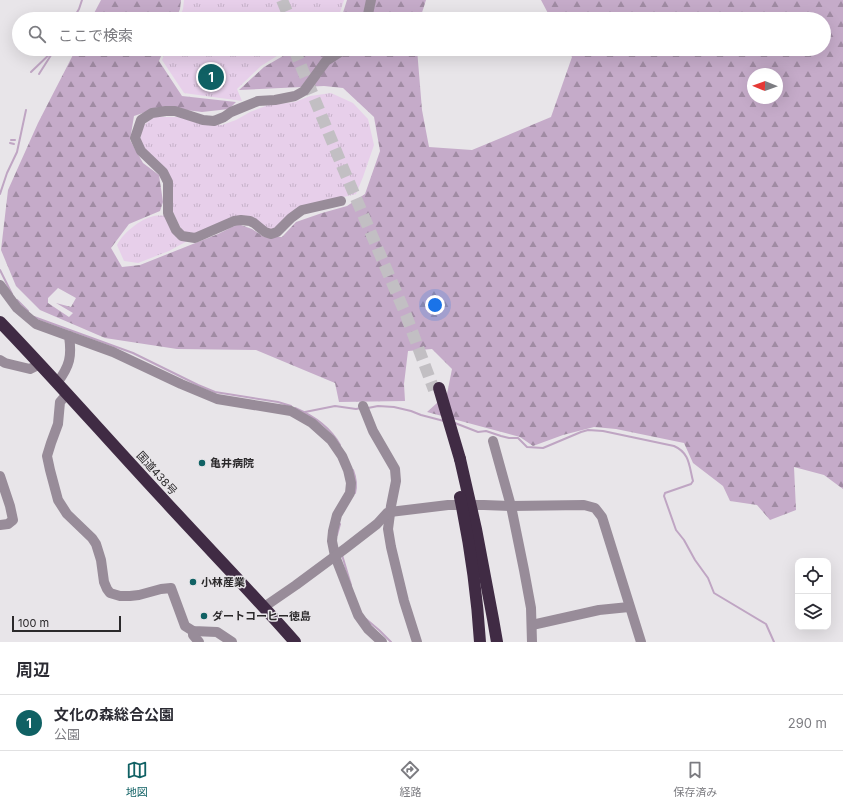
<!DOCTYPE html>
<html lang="ja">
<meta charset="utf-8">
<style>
:root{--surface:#fff;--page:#f2f2f3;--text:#2b2b33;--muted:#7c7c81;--line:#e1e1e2;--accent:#106164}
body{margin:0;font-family:Inter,"Noto Sans JP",sans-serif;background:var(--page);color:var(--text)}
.controls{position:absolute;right:12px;bottom:12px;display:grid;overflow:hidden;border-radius:8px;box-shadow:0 4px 16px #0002}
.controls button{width:36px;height:36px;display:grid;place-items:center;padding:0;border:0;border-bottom:1px solid var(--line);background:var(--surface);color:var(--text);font:20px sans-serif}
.compass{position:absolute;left:747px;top:68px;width:36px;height:36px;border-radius:50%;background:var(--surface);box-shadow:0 4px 16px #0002;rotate:271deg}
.scale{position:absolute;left:12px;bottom:10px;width:109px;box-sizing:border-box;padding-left:4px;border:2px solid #2b292b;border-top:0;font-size:11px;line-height:14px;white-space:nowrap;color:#2b292b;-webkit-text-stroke:3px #e8e5e9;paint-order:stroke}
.you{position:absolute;left:435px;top:305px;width:14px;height:14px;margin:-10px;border:3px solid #fff;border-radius:50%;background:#1a73e8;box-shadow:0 0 0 6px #1a73e833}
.badge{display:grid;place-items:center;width:26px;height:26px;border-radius:50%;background:var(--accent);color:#fff;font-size:13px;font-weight:700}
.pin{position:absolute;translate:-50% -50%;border:2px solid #fff;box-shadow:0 1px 4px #0006}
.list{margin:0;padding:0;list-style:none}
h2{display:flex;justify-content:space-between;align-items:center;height:52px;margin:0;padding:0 16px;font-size:17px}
h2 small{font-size:13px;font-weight:400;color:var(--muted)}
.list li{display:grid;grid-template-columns:26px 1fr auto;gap:12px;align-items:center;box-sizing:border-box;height:56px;padding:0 16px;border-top:1px solid var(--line)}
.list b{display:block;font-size:15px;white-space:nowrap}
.list p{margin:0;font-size:13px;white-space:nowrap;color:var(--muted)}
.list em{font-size:13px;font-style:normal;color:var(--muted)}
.icon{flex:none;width:22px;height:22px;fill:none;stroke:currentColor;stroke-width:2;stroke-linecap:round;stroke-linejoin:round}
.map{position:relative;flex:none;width:843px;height:642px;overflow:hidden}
.search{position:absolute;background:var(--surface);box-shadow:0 4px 16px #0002;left:12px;right:12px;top:12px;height:44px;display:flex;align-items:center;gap:10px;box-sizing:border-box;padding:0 14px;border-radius:22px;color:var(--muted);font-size:15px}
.sheet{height:108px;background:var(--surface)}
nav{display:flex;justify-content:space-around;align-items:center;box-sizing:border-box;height:56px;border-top:1px solid var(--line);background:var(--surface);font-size:11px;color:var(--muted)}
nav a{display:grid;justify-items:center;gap:2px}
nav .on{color:var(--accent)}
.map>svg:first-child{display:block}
.forest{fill:url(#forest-firs);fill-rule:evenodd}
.park{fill:url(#park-tufts)}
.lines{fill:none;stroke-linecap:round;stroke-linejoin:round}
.stream{stroke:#bfa5c3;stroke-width:2}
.highway-tunnel{stroke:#c2bfc3;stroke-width:12;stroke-dasharray:12 6;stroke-linecap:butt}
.minor{stroke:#988c99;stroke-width:10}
.highway{stroke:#402b44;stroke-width:12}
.highway-bridge{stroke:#402b44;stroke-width:12}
.poi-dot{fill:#106164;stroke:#e8e5e9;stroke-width:1.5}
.labels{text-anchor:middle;stroke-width:3;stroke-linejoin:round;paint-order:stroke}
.poi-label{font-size:11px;font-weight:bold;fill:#2b292b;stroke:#e8e5e9;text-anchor:start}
.street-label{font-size:11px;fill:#2b292b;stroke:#e8e5e9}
</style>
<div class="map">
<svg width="843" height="642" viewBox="0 0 843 642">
<defs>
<pattern id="forest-firs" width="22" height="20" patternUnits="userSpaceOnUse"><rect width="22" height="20" fill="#c5abc9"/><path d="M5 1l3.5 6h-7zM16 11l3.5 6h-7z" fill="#a08ba3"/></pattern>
<pattern id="park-tufts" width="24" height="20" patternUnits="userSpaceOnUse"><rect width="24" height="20" fill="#e7cfea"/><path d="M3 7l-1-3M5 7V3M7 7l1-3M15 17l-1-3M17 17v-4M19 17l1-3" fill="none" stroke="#c6b2c9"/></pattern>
</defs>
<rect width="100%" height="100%" fill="#e8e5e9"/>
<g class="forest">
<polygon points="101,0 181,0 180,9 176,19 91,19"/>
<polygon points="347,0 426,0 420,19 341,19"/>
<path d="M 541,0 L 843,0 L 843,489 L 824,475 L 794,467 L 796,510 L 770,520 L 757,505 L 730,501 L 723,486 L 693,463 L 684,443 L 616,429 L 594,427 L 563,435 L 533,446 L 520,437 L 427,412 L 447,394 L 452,369 L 432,349 L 408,351 L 404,384 L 405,401 L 339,402 L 335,383 L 256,350 L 177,349 L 105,338 L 40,310 L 16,286 L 1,250 L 8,190 L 38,123 L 76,49 L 164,49 L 159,61 L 182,96 L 236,102 L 229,109 L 202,112 L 161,107 L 134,116 L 130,140 L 143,163 L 159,175 L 163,202 L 160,211 L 129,224 L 111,248 L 122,267 L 140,265 L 218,234 L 238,224 L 252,229 L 264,237 L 282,237 L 296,222 L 322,213 L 347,206 L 365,194 L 380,151 L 374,117 L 343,88 L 324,86 L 239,90 L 264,67 L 295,49 L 417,49 L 422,110 L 429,147 L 472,150 L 551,117 L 572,57 L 567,49 L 824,49 L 824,19 L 551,19 ZM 753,74 L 777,74 L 777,98 L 753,98 ZM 58,288 L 76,298 L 71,307 L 56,303 L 73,313 L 69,317 L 48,303 L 48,298 Z"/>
</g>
<g class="park">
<polygon points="184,0 344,0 338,19 179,19 183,9"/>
<polygon points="167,49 288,49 261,66 237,89 242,101 184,93 162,60"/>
<polygon points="331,93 353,103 368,119 374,145 363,177 356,194 340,198 302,207 277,230 270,231 256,221 194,236 183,233 173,212 172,199 143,146 140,139 144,125 154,117 177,117 211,124 222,125 236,120 250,112 268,105 295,102 310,96"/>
<path d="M 166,215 L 189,240 L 169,251 L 138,263 L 124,261 L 117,245 C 123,233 140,219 154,216 C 158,215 162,216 166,215 Z"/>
</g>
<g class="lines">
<g class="stream">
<polyline points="73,19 79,9 82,0"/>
<polyline points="31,72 55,49"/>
<polyline points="39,74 53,52"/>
<polyline points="11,140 15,140"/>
<polyline points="10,143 14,144"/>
<polyline points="0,194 7,173 17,152 26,110"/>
<polyline points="0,270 12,294"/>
<polyline points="17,300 28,311"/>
<polyline points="34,317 133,353 198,385 215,392 278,402 291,406"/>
<path d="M 295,408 C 314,416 330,427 340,445"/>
<polyline points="368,408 378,406 394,407 411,411 421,415 444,421"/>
<polyline points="305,412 335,406 356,409 361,408"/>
<path d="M 455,423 L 478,432 L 486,431 L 501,436 L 509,438 L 518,438 L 527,447 L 543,448 L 581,432 L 588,430 L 603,431 L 674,446 C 690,453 689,466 693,481 L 691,484 L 665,493 L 664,496 L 676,530 L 684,540 L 695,560 L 708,578 L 714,593 L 766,624 L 774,642"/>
<path d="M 353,470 C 356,478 357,485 355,493"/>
<polyline points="337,535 340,524"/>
<polyline points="342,555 351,585"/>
<polyline points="366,619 379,630 391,642"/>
</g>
<g class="highway-tunnel">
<polyline points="282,0 290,19"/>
<polyline points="294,49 343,168 406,315 434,390"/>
</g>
<g class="minor">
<polyline points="367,19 371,0"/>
<polyline points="341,201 302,210 291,218 277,232 271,234 265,232 254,223 250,221 241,220 234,221 195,238 182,236 176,230 168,213 168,182 163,172 141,151 135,138 141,120 152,113 166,111 175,111 203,120 214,121 224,117 231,112 258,101 275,100 295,96 304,91 326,61 340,52 348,49"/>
<path d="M 0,285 L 17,308 L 36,324 L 69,336 C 72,356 70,366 57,383"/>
<polyline points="69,336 113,352 181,384 217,399 291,411 312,423 331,440 342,456 348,470 351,483 350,493 337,515 333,531 332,541 335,556 358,615 368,629 382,642"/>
<polyline points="0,360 5,363 30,369 40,364"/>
<polyline points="67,394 60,402 58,424 51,443 47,456 50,470 58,500 67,514 92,538 96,544 101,560 104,582 107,589 110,593 120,596 130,596 139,595 161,589 171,588 185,626 193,631 217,632 232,642"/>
<polyline points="363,406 373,431 395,469 396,481 391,506 388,529 391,547 404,601 417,642"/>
<polyline points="493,441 511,506 524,570 531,608 532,642"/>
<polyline points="0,476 10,506 13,520 8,524 0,525"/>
<polyline points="264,607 296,585 346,548 377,524 387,513 390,512 448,505 484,505 511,506 584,505 595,508 602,517 641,642"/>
<polyline points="532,625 599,610 629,607"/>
<polyline points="193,631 193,635 199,642"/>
</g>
<g class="highway">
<path d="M 0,322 C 56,380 109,441 164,500 C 208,548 253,594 295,642"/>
<polyline points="439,388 460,459"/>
</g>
<g class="highway-bridge">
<polyline points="460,459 476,529 493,619 497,642"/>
<path d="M 460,497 C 470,545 477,593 480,642"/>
</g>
</g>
<g class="poi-dot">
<circle cx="202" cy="463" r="4"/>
<circle cx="193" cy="582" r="4"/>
<circle cx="204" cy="616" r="4"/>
</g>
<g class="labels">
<g class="poi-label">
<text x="210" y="467">亀井病院</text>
<text x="201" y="586">小林産業</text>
<text x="212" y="620">ダートコーヒー徳島</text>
</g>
<g class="street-label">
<text transform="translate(157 473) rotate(48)" y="4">国道438号</text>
</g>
</g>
</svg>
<div class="controls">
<button><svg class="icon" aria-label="locate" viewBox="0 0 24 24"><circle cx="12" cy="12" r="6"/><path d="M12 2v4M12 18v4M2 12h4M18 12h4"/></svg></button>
<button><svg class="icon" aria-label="layers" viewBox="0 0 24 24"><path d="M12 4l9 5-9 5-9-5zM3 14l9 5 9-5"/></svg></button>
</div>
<svg class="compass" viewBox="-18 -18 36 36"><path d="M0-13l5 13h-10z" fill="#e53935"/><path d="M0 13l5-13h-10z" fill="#7c7c81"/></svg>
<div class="scale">100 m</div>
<div class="you"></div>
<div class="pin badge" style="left:211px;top:77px">1</div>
<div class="search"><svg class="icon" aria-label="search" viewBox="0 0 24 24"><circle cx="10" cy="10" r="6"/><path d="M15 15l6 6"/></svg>ここで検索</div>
</div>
<section class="sheet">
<h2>周辺<small></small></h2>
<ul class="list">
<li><span class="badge">1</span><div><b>文化の森総合公園</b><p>公園</p></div><em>290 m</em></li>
</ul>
</section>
<nav>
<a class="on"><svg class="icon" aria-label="map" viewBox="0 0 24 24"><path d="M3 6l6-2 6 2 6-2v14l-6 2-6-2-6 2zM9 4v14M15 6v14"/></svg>地図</a>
<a><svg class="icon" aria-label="directions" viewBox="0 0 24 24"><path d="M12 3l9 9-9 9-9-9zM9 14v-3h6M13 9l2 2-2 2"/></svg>経路</a>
<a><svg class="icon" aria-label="saved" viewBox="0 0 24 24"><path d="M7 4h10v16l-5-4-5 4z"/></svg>保存済み</a>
</nav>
